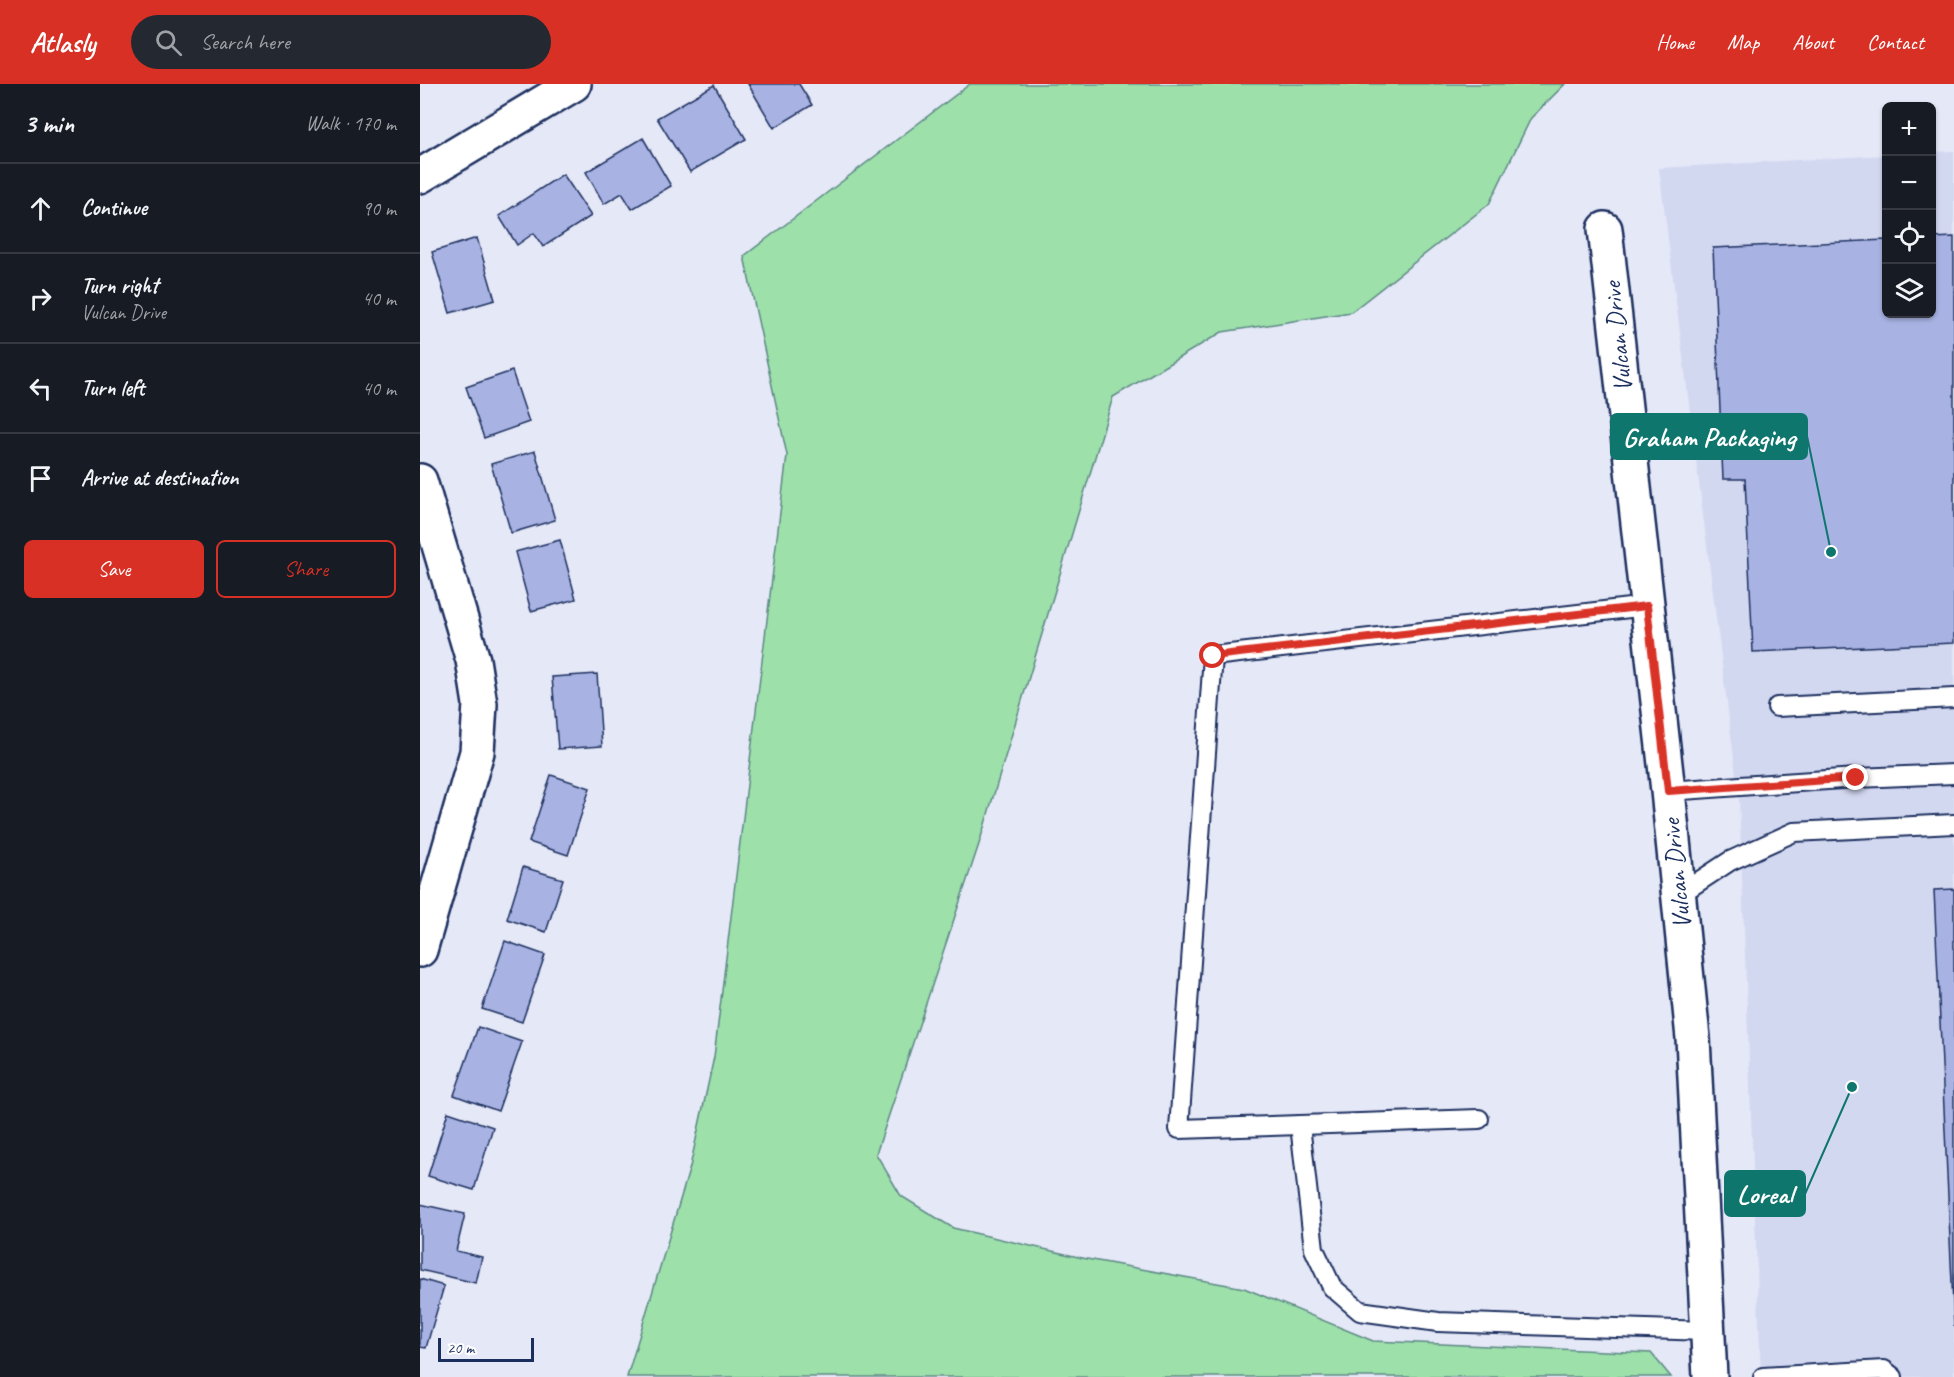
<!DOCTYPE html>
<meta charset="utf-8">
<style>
:root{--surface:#171b24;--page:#242831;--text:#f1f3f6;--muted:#9ea1a6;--line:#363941;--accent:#d93025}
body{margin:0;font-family:Caveat,sans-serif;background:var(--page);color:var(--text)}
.controls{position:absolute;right:18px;top:18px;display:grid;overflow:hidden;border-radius:9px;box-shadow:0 2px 4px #0004}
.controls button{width:54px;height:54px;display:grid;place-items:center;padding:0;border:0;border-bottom:2px solid var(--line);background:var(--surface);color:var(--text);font:30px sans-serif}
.scale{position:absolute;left:18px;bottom:15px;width:96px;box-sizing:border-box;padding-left:6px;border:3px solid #1b2f5e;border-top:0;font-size:16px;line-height:21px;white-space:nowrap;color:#1b2f5e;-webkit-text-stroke:4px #fff;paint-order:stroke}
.stop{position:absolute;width:18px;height:18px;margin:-14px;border:4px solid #d93025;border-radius:50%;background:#fff}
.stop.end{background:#d93025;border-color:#fff;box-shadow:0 2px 6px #0008}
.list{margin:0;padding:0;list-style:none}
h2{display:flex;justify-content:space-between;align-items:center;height:78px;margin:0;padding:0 24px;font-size:26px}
h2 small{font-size:20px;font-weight:400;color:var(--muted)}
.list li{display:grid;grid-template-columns:39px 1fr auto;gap:18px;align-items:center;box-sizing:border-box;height:90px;padding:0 24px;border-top:2px solid var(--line)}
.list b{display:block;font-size:22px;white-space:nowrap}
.list p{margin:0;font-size:20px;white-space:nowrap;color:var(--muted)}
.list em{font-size:20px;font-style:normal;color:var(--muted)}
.actions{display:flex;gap:12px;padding:18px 24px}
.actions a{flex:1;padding:14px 0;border:2px solid var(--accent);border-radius:9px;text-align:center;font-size:21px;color:var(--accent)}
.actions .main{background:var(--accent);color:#fff}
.icon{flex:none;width:33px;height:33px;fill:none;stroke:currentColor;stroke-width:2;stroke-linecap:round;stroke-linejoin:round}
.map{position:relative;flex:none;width:1534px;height:1293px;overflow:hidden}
header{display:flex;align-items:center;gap:36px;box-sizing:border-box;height:84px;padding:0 30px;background:var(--accent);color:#fff}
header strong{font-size:28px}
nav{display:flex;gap:33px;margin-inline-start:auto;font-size:21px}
.search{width:420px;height:54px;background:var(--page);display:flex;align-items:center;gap:15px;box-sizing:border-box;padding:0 21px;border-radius:33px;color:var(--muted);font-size:22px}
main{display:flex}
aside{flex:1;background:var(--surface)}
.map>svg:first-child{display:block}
.built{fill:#d3d8f1}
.green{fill:#9de0aa;stroke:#5c8884;stroke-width:1.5}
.building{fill:#a8b3e3;stroke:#1b2f5e;stroke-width:1.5}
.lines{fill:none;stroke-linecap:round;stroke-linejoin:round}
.service-casing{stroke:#1b2f5e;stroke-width:22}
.minor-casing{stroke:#1b2f5e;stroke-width:38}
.service{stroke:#fff;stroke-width:18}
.minor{stroke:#fff;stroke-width:33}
.route{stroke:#d93025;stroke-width:8}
.labels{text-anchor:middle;stroke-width:4.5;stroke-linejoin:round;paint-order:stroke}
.street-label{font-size:26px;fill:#1b2f5e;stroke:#fff}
.leader{fill:none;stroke:#0f766e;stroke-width:2}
.callout-dot{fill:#0f766e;stroke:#fff;stroke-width:2}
.callout{fill:#0f766e;stroke:#0f766e;stroke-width:2}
.callout-label{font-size:27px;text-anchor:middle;font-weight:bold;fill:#fff}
</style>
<header>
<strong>Atlasly</strong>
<div class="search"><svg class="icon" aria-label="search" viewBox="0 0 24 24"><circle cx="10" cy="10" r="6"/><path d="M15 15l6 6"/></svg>Search here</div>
<nav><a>Home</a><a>Map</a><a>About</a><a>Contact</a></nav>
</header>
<main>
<aside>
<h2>3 min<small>Walk · 170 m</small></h2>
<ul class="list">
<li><svg class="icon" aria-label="ahead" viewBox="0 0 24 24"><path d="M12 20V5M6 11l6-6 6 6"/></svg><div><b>Continue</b></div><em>90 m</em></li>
<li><svg class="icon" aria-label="right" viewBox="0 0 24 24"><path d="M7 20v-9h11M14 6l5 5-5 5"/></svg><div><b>Turn right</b><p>Vulcan Drive</p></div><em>40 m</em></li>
<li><svg class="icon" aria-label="left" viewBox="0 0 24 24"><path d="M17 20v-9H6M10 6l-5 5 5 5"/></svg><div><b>Turn left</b></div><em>40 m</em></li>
<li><svg class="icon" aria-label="arrive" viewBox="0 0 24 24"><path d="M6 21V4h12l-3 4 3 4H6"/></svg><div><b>Arrive at destination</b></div></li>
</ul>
<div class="actions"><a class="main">Save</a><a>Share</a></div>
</aside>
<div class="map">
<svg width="1534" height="1293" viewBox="0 0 1534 1293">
<rect width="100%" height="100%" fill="#e5e8f7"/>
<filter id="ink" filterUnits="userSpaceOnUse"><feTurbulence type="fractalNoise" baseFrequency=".0167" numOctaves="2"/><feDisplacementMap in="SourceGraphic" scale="12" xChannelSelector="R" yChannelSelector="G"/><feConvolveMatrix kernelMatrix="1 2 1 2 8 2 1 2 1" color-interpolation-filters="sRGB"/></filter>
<g filter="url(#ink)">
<polygon class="built" points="1534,67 1534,1293 1341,1293 1319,714 1239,84 1466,71 1466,230 1512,230 1512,68"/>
<polygon class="green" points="550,0 1145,0 1111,34 1069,120 931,228 802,248 693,313 559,760 456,1070 481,1112 533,1144 667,1175 824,1204 953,1257 1231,1269 1251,1293 207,1293 270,1083 294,973 367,371 324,172"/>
<g class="building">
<polygon points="328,0 379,0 392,21 354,44"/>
<polygon points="294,1 326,55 270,88 237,34"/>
<polygon points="223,54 251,102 212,125 202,109 184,120 166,88"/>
<polygon points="143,90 171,132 123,163 114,149 97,161 79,132"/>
<polygon points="1534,153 1534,559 1333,568 1325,395 1303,395 1293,164 1466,156 1466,230 1512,230 1512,154"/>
<polygon points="57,154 75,216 30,229 12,168"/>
<polygon points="92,287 109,338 64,354 46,303"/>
<polygon points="115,367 135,436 91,449 71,380"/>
<polygon points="140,456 156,515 111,527 95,468"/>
<polygon points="177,590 182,662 138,665 132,593"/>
<polygon points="131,691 170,704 148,771 109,758"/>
<polygon points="103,783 143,795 126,848 87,835"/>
<polygon points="1534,805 1534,1243 1514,806"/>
<polygon points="85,857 125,871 102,938 62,925"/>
<polygon points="58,943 102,958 78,1027 34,1011"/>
<polygon points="28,1028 73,1043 54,1106 8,1092"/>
<polygon points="0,1120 45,1130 36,1167 62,1173 56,1199 0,1186"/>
<polygon points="0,1195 24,1202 6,1264 0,1263"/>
</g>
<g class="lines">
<g class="service-casing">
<g id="service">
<polyline points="1357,623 1534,614"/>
<polyline points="1248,707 1436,694 1534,690"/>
<polyline points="1259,813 1269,804 1310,777 1374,748 1534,740"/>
<polyline points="1059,1035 759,1045 793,572 1227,522"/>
<polyline points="880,1041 894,1165 912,1203 940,1227 1018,1238 1287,1247"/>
<polyline points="1343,1293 1464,1286 1473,1293"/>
</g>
</g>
<g class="minor-casing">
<g id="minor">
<polyline points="0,92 154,0"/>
<polyline points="1185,145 1248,707 1273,954 1290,1293"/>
<polyline points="0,397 53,576 60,620 57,668 0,866"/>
</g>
</g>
<use href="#service" class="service"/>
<use href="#minor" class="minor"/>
</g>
</g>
<g class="lines" filter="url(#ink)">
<polyline class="route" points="793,572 1227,522 1248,707 1436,694"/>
</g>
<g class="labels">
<g class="street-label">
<text transform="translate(1197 253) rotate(-96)" y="9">Vulcan Drive</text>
<text transform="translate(1256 790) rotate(-96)" y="9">Vulcan Drive</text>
</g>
</g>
<path class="leader" d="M1411 468L1387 352M1432 1003L1385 1110"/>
<g class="callout-dot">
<circle cx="1411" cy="468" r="6"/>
<circle cx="1432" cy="1003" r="6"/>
</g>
<g class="callout">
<rect x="1191" y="330" width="196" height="45" rx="6"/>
<rect x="1305" y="1087" width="80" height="45" rx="6"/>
</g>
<g class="callout-label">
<text x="1289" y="362">Graham Packaging</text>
<text x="1345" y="1119">Loreal</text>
</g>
</svg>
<div class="controls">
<button>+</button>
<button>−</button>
<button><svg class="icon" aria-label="locate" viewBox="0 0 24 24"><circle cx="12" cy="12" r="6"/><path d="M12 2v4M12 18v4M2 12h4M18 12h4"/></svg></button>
<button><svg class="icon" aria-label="layers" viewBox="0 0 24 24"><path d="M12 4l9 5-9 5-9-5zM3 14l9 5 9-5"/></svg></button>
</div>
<div class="scale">20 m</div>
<div class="stop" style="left:793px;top:572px"></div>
<div class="stop end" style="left:1436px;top:694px"></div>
</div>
</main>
